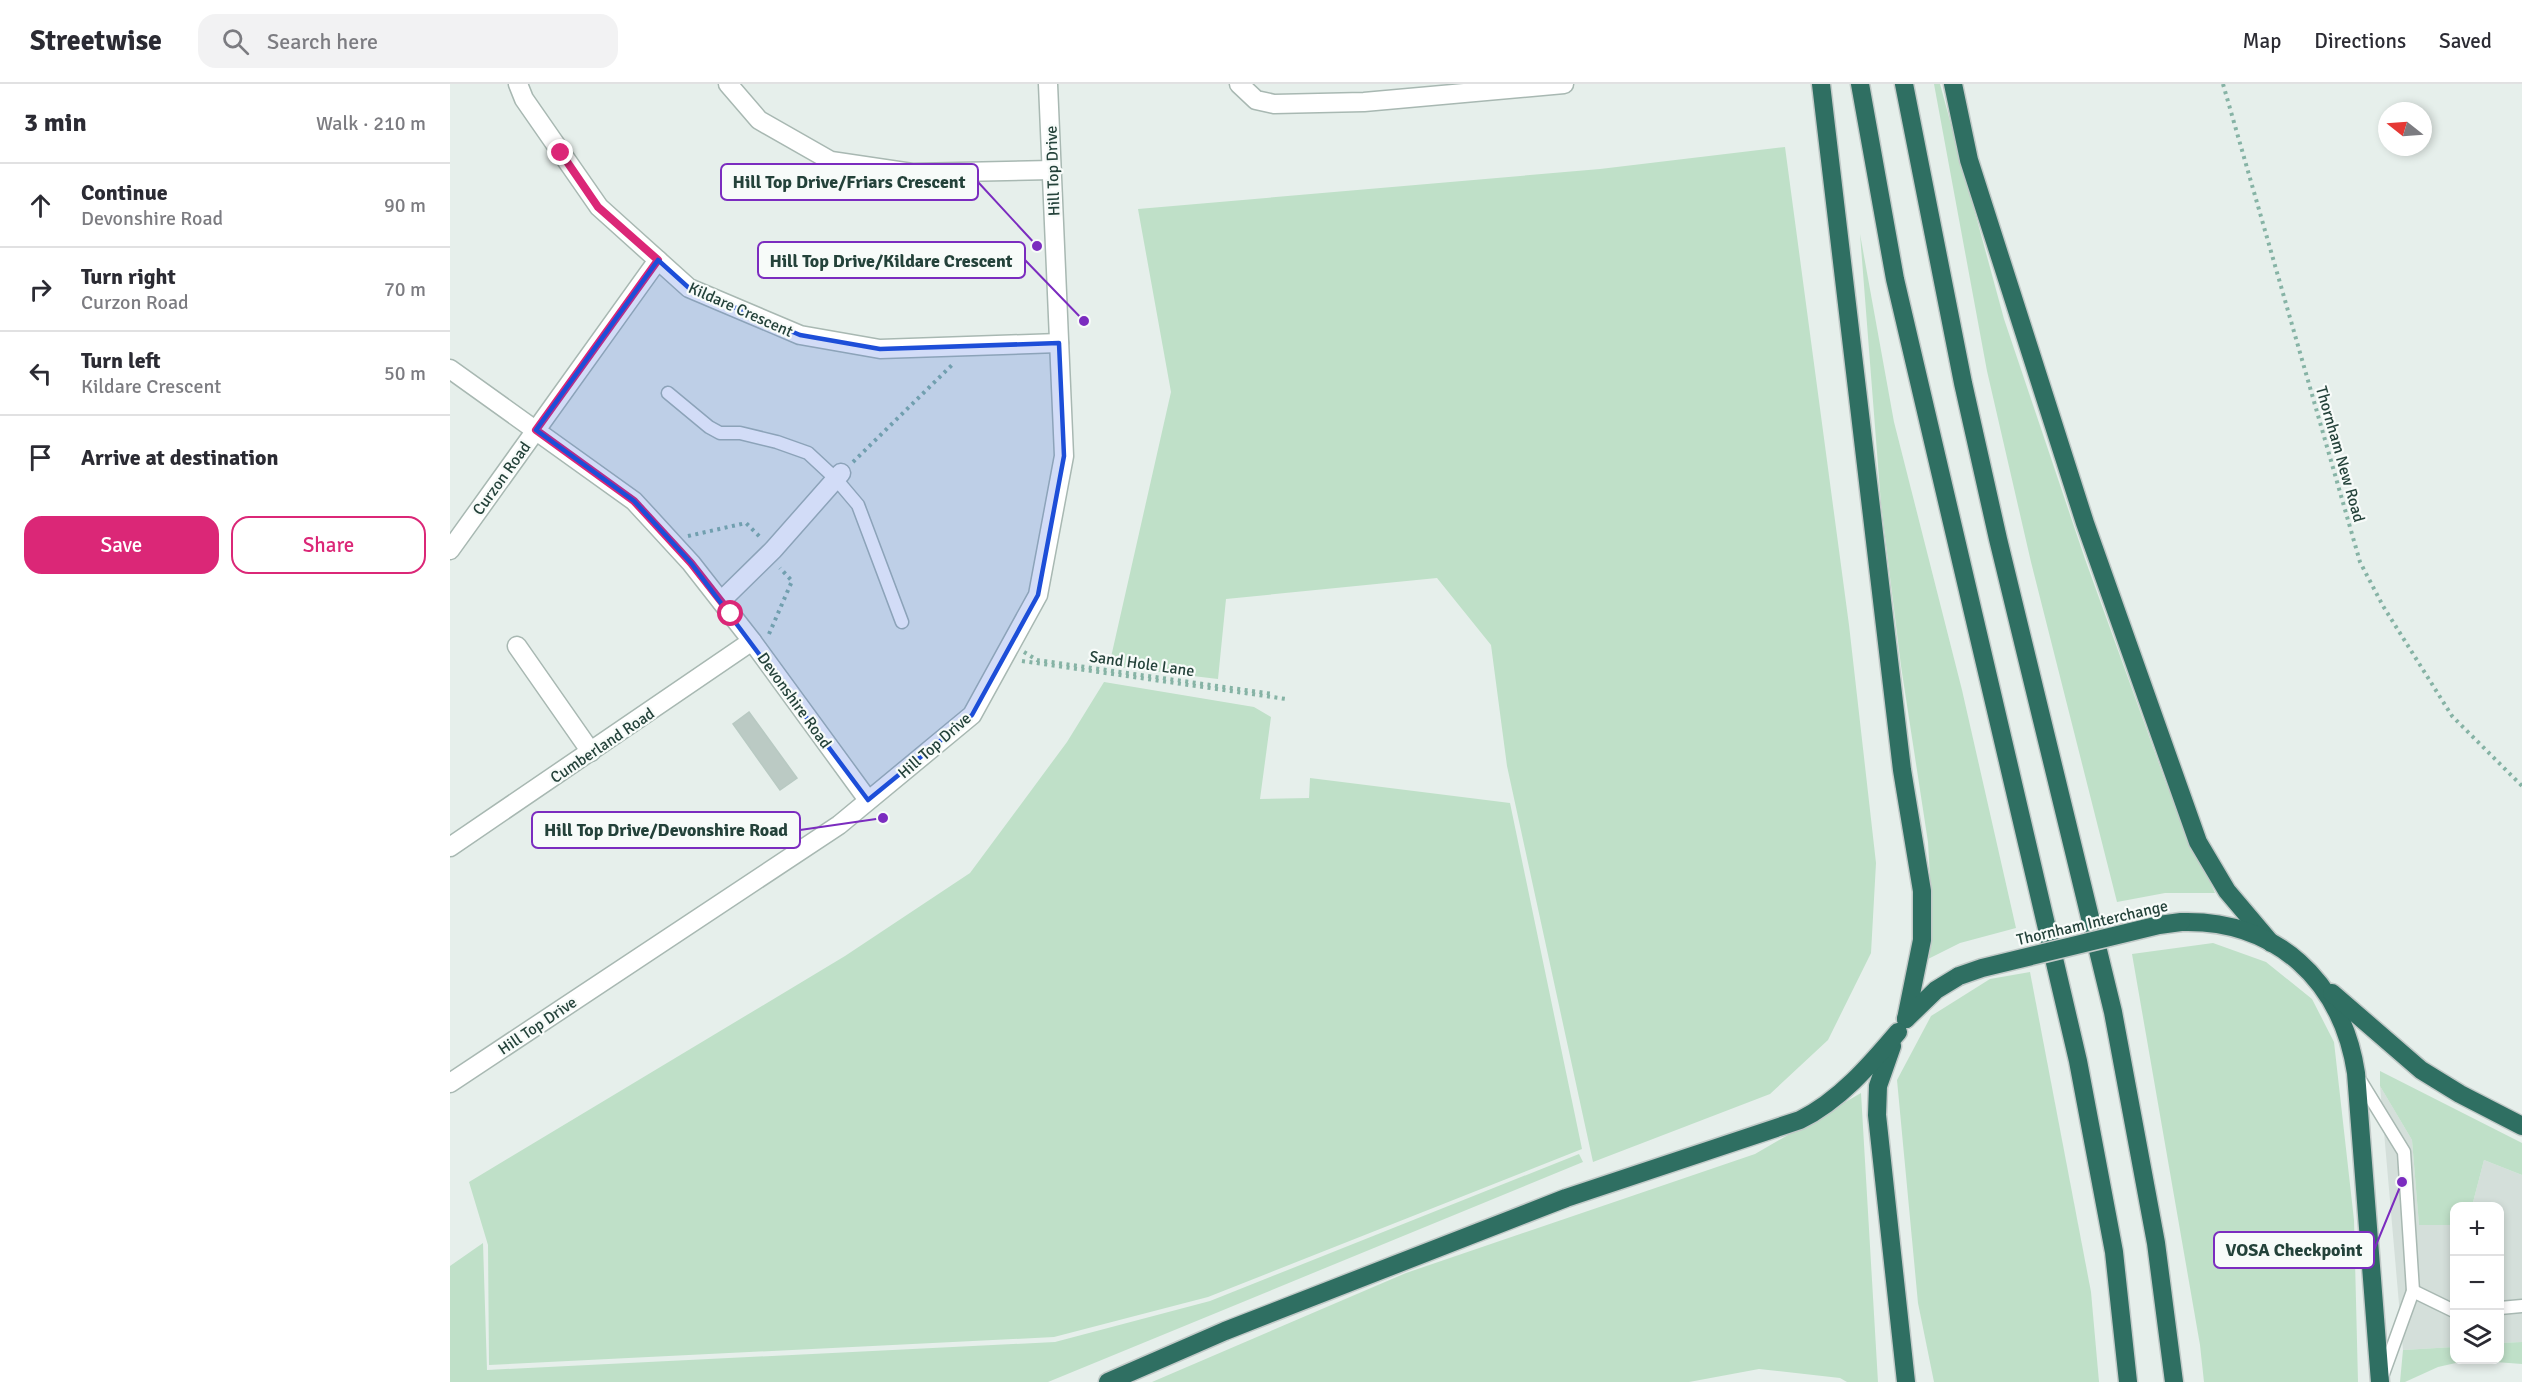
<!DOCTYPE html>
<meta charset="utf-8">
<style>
:root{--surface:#fff;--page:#f2f2f3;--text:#2b2b33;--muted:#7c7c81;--line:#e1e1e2;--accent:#db2777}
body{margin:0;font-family:Signika,sans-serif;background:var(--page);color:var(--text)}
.controls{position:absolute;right:18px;bottom:18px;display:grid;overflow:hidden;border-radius:12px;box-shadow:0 3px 9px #0003}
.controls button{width:54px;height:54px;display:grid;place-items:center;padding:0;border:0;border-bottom:2px solid var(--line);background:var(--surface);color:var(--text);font:30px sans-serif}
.compass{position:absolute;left:1928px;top:18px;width:54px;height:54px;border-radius:50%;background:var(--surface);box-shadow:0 3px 9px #0003;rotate:287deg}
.stop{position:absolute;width:18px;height:18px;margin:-14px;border:4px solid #db2777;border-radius:50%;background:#fff}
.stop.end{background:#db2777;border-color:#fff;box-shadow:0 2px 6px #0008}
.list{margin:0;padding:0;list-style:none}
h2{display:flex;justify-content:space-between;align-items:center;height:78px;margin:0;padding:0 24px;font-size:26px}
h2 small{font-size:20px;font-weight:400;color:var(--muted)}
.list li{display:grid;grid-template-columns:39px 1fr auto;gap:18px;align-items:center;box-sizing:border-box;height:84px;padding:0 24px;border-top:2px solid var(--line)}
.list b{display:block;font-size:22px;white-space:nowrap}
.list p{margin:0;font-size:20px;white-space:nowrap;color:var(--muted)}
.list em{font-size:20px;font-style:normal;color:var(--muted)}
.actions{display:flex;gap:12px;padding:18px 24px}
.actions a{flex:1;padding:14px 0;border:2px solid var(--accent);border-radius:18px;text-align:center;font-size:21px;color:var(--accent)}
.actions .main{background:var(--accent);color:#fff}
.icon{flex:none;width:33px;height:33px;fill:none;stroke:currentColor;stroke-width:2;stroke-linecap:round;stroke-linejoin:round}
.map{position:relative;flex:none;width:2072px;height:1298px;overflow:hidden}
header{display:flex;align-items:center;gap:36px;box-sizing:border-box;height:84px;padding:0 30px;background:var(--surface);border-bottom:2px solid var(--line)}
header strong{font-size:28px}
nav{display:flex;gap:33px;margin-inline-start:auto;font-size:21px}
.search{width:420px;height:54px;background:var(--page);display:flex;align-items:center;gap:15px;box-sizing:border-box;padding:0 21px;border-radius:18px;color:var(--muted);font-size:22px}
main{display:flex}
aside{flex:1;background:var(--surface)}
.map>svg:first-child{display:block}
.built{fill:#d4dfda}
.green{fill:#bfe0c8}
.building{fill:#bbcac4;stroke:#b8c9c2;stroke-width:1.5}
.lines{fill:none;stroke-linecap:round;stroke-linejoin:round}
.service-casing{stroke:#a8b8b2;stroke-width:15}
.minor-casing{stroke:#a8b8b2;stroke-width:21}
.motorway-casing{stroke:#c2cac8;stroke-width:21}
.path{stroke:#86b3a5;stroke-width:4;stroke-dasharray:3 4.5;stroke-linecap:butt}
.service{stroke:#fff;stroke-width:12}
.minor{stroke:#fff;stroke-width:18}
.motorway{stroke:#2f6f62;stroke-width:18}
.motorway-bridge-casing{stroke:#c2cac8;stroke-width:21;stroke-linecap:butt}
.motorway-bridge{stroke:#2f6f62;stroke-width:18}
.route{stroke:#db2777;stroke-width:8}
.marked{fill:#1d4ed8;fill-opacity:0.2;stroke:#1d4ed8;stroke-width:4.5;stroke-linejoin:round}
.labels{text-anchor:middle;stroke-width:4.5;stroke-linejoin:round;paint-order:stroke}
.street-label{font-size:16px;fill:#24423a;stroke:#f7fbf9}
.leader{fill:none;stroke:#7b2cbf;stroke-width:2}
.callout-dot{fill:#7b2cbf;stroke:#f7fbf9;stroke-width:2}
.callout{fill:#f7fbf9;stroke:#7b2cbf;stroke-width:2}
.callout-label{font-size:18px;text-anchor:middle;font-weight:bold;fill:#24423a}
</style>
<header>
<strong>Streetwise</strong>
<div class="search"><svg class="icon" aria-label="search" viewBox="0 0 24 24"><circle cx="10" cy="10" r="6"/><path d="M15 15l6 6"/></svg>Search here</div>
<nav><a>Map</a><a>Directions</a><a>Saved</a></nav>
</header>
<main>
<aside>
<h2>3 min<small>Walk · 210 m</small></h2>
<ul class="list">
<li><svg class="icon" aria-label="ahead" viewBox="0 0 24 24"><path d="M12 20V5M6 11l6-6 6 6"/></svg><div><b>Continue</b><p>Devonshire Road</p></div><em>90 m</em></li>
<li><svg class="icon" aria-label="right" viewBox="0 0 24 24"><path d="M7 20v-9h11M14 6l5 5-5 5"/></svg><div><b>Turn right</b><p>Curzon Road</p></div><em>70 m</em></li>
<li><svg class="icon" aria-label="left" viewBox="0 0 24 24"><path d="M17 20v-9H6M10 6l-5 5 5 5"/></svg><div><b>Turn left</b><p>Kildare Crescent</p></div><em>50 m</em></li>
<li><svg class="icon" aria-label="arrive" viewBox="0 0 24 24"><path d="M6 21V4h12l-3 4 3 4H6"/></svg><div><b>Arrive at destination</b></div></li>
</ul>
<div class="actions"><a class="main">Save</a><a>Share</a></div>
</aside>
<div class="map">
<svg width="2072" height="1298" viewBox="0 0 2072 1298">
<rect width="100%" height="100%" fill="#e6efeb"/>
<g class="built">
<polygon points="1930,1002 1962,1056 1969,1141 2004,1141 2004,1263 1953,1266"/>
<polygon points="2034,1076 2072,1091 2072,1258 2050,1259 2050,1122 2022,1122"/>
</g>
<g class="green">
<polygon points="1484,0 1490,0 1554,235 1635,475 1716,699 1765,809 1715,809 1667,818 1581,478 1537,287"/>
<polygon points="1335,63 1399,541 1426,779 1421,869 1378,956 1320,1010 1143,1078 1057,682 1041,561 987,494 776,515 768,595 659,582 721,308 688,125 1150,85"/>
<polygon points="1410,150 1444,338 1512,606 1566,844 1510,859 1478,875 1482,829 1478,758 1451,582 1431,420"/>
<polygon points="654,598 804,623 821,633 810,715 859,714 860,694 1060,719 1132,1065 758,1213 604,1253 39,1281 38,1161 19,1098 395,872 520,789 617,658"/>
<polygon points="1763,859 1816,878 1862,915 1884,958 1904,1136 1908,1298 1754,1298 1750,1261 1682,870"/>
<polygon points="1580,888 1641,1208 1649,1298 1484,1298 1468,1219 1447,996 1481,932 1540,895"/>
<polygon points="1930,987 2072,1059 2072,1091 2034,1076 2022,1122 2004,1122 2004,1141 1969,1141 1962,1056 1930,1002"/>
<polygon points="1411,1009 1428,1298 1397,1298 1390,1294 1309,1285 1239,1298 702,1298 956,1189 1305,1070"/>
<polygon points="1129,1070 1133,1078 598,1298 0,1298 0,1182 33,1159 37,1286 605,1258 760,1217"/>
<polygon points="2072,1258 2072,1280 2019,1276 1988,1283 1955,1298 1950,1298 1953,1266 2004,1263 2004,1276 2050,1276 2050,1259"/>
</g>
<polygon class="building" points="299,628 347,694 330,706 283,640"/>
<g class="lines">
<g class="service-casing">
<g id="service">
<polyline points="218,309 259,343 270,349 290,349 327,358 358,369 386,395 408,421 452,538"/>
<polyline points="1908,993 1954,1068 1963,1207 1933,1290"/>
<polyline points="1963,1207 2004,1227"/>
<polyline points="2050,1224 2072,1222"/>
</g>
</g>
<g class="minor-casing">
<g id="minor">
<polyline points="68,0 74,15 149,123 239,204 350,251 430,265 609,259"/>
<polyline points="278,0 309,36 381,77 462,89 602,86"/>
<polyline points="789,0 806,16 824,20 914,18 1114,0"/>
<polyline points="0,285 184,417 241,479 302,557 418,716"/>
<polyline points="0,466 208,176"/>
<polyline points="271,517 323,466 391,389"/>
<polyline points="67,562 141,668"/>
<polyline points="0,763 302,557"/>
<polyline points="0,999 389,741 522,631 588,511 614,372 598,0"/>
</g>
</g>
<g class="motorway-casing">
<g id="motorway">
<polyline points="1371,0 1452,686 1472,807 1472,856 1456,935"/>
<polyline points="1410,0 1445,195 1628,977 1664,1168 1678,1298"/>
<polyline points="1454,0 1513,299 1548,455 1663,928 1706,1159 1724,1298"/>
<polyline points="1503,0 1519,76 1635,439 1748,758 1777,807 1821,859"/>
<path d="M 1731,838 C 1826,835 1892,897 1906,989 L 1930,1298"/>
<polyline points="1882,909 1971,986 2010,1010 2072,1042"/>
<polyline points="1456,935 1486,906 1509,892"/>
<polyline points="1442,962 1428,1002 1427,1031 1456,1298"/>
<path d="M 658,1298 L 775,1247 L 1116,1114 L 1350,1036 C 1389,1017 1420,981 1448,948"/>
</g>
</g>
<g class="path">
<polyline points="1773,0 1910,478 1933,522 2002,632 2072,702"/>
<polyline points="403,378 502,281"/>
<polyline points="238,452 296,439 310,453"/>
<polyline points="319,550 342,497 330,484"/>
<polyline points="574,568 587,576 823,610"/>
<polyline points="572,577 836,615"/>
</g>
<use href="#service" class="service"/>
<use href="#minor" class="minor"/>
<use href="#motorway" class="motorway"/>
<g class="motorway-bridge-casing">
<polyline id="motorway-bridge" points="1509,892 1532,884 1709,841 1731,838"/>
</g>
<use href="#motorway-bridge" class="motorway-bridge"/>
</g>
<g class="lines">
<polyline class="route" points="111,69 148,123 208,176 86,346 184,417 241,479 281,530"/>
</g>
<path class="marked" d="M 208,176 L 239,204 L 350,251 L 430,265 L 609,259 L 614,372 L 588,511 L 522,631 L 418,716 L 241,479 L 184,417 L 86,346 Z"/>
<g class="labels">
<g class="street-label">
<text transform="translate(602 87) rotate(-92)" y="6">Hill Top Drive</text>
<text transform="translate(291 225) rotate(24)" y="6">Kildare Crescent</text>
<text transform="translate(1891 370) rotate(74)" y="6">Thornham New Road</text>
<text transform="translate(51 394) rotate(-54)" y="6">Curzon Road</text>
<text transform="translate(692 579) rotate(8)" y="6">Sand Hole Lane</text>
<text transform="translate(345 616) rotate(54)" y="6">Devonshire Road</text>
<text transform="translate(152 661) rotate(-34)" y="6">Cumberland Road</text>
<text transform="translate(484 661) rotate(-41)" y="6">Hill Top Drive</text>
<text transform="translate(1642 838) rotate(-13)" y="6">Thornham Interchange</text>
<text transform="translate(87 941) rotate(-34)" y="6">Hill Top Drive</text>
</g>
</g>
<path class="leader" d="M587 162L528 98M634 237L575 176M433 734L350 746M1952 1098L1924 1166"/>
<g class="callout-dot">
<circle cx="587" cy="162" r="6"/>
<circle cx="634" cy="237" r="6"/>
<circle cx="433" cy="734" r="6"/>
<circle cx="1952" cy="1098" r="6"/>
</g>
<g class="callout">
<rect x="271" y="80" width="257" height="36" rx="6"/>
<rect x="308" y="158" width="267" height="36" rx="6"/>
<rect x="82" y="728" width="268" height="36" rx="6"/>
<rect x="1764" y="1148" width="160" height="36" rx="6"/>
</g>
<g class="callout-label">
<text x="399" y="104">Hill Top Drive/Friars Crescent</text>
<text x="441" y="183">Hill Top Drive/Kildare Crescent</text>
<text x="216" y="752">Hill Top Drive/Devonshire Road</text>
<text x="1844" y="1172">VOSA Checkpoint</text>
</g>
</svg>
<div class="controls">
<button>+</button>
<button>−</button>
<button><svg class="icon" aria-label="layers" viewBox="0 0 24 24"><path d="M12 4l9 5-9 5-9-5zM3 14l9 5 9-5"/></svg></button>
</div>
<svg class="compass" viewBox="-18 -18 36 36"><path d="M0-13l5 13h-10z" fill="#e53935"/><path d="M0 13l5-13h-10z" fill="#7c7c81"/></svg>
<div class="stop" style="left:281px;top:530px"></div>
<div class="stop end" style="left:111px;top:69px"></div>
</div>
</main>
